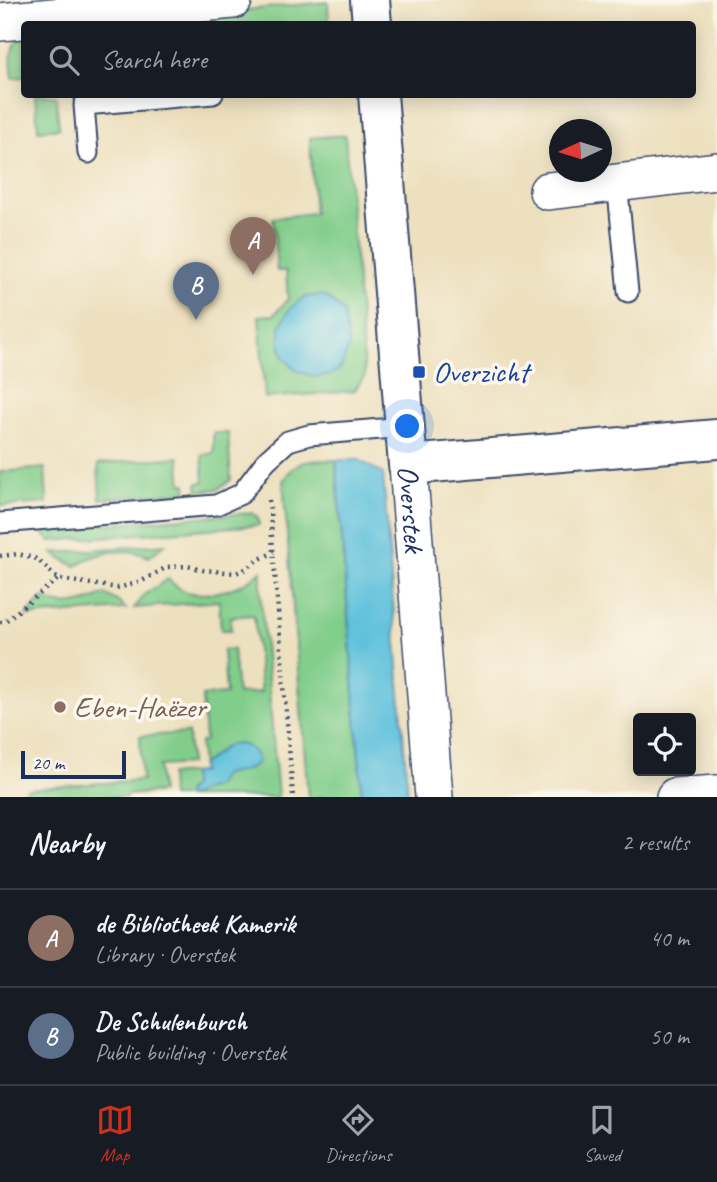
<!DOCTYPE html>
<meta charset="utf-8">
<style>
:root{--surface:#171b24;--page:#20242c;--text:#f1f3f6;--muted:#9ea1a6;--line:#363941;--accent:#c8321e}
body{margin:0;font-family:Caveat,sans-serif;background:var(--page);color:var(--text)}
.controls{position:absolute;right:21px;bottom:21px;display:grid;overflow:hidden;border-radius:7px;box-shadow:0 4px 18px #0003}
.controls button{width:63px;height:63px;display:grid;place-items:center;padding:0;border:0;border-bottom:2px solid var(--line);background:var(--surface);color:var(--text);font:35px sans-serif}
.compass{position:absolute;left:549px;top:119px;width:63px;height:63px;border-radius:50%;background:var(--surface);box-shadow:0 4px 18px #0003;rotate:266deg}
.scale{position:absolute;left:21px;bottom:18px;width:105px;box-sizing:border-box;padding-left:7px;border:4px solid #1b2f5e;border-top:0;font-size:19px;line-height:24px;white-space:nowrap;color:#1b2f5e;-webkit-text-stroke:5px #fbf7ec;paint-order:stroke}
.you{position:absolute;left:408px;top:427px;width:24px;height:24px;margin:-18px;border:5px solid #fff;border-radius:50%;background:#1a73e8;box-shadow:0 0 0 10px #1a73e833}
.badge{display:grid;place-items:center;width:46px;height:46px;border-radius:50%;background:var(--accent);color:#fff;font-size:23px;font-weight:700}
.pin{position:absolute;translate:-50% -58px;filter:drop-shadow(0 2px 4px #0008)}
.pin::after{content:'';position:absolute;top:37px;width:24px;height:21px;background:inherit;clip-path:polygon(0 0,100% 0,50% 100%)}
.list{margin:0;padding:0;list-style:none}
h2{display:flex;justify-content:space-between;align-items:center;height:91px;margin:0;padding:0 28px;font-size:30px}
h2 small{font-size:23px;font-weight:400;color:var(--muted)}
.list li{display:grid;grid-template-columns:46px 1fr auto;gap:21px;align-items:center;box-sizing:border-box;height:98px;padding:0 28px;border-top:2px solid var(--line)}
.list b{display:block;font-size:26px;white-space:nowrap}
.list p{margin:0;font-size:23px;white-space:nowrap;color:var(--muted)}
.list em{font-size:23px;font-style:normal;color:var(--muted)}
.icon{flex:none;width:38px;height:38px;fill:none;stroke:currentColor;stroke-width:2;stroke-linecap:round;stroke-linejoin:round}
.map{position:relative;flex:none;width:717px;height:797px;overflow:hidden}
.search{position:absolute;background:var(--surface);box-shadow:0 4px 18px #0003;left:21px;right:21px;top:21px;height:77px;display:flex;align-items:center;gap:18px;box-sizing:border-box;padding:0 24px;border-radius:7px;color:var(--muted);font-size:26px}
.sheet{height:287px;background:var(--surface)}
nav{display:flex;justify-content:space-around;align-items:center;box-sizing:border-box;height:98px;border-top:2px solid var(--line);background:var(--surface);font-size:19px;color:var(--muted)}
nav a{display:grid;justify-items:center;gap:4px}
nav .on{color:var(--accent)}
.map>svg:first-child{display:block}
.green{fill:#81cd8a;stroke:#4e7e74;stroke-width:2}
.water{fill:#5ec1dc;stroke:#3c789d;stroke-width:2}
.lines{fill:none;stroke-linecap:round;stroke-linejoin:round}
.service-casing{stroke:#3a4a6c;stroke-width:23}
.minor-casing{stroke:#3a4a6c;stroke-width:40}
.tertiary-casing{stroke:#3a4a6c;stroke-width:42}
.path{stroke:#3a4a6c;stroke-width:4.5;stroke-dasharray:2 5;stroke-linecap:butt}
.service{stroke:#fff;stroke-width:19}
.minor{stroke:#fff;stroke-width:37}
.tertiary{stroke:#fff;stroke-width:38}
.transit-dot{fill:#1a4fb4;stroke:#fbf7ec;stroke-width:2.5}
.education-dot{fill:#8d6e63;stroke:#fbf7ec;stroke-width:2.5}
.labels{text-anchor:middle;stroke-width:7;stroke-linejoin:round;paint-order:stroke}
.transit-label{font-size:30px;fill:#164399;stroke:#fbf7ec;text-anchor:start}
.street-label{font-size:30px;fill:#1b2f5e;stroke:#fbf7ec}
.education-label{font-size:30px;fill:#785e54;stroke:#fbf7ec;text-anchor:start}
</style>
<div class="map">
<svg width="717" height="797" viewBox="0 0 717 797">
<rect width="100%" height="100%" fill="#fbf7ec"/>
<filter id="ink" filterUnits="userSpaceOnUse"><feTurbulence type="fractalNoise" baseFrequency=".0143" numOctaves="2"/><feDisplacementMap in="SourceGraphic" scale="14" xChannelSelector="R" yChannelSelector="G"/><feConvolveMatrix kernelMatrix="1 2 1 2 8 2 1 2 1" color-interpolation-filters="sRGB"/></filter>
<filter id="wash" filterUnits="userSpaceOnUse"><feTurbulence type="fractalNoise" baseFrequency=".00686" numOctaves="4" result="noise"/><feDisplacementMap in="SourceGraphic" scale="28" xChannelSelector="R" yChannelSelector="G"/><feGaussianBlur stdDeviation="1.57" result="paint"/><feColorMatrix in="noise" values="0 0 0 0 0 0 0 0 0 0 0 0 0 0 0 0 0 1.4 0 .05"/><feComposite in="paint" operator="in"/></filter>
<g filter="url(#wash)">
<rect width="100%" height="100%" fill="#ede0be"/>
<g class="green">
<polygon points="328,2 329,23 342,23 344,24 100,24"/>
<path d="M 24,34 L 24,77 L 13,78 C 11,59 8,48 24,34 Z"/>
<polygon points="35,95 56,95 59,128 38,130"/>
<polygon points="345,135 365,376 354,391 265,398 259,316 274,315 288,299 286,271 277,271 273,218 314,213 310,138"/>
<polygon points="213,433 228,433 231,480 218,489 198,491 197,483 204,482 202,455 214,453"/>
<polygon points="179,457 182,484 186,484 187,492 100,499 98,464"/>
<path d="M 336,460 L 362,797 L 308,797 L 283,481 C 297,457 311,461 336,460 Z"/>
<polygon points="45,468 47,503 0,506 0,472"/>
<path d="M 251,513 C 257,515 259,518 259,525 L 50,541 L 39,529 Z"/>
<path d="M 165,544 L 149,557 C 128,546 95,552 76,566 L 63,560 L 53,553 Z"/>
<path d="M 261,571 L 261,598 L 278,797 L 171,797 L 170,775 L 202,772 L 200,742 L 205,741 L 202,696 L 226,694 L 223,650 L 233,649 L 237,694 L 261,692 L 254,615 L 230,617 L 231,630 L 221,630 L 219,601 L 134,608 L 145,594 L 168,579 C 174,585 179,589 187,592 C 209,598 244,588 261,571 Z"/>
<path d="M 105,594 L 117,601 L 126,609 L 27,616 L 36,604 L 44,598 C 62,610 87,603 105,594 Z"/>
<polygon points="188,733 190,764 159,766 161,792 126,795 126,797 9,797 26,796 26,789 142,780 140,736"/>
</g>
<g class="water">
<polygon points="322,295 332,301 343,312 349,346 341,368 330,375 314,377 296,370 284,358 280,344 280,327 289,310 304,297"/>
<polygon points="336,460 359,460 383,474 408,797 362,797"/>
<path d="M 240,744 C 251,747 255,751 258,762 C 248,772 236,772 223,775 C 214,790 218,785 204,790 C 196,792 196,797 186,797 L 186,792 L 192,787 L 192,773 L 202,772 L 201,765 L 228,745 Z"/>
</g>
</g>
<g filter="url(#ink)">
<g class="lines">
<g class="service-casing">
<g id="service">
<polyline points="88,153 84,105 213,94"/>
<polyline points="617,182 628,292"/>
<polyline points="0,523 216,505 241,494 266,461 288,441 309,435 405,427"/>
</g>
</g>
<g class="minor-casing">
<g id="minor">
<polyline points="0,22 233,0"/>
<polyline points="548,191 717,171"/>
<path id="s1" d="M 408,465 L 434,797"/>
<polyline points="675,797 717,794"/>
</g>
</g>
<g class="tertiary-casing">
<g id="tertiary">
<polyline points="370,0 372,24"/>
<polyline points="378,94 408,465 717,439"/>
</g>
</g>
<g class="path">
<polyline points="269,500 293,797"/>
<polyline points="0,556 18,554 37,559 58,579 118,588 140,582 167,567 188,566 203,570 236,573 248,568 256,561 274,552"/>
<polyline points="0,622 4,622 58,579"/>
</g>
<use href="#service" class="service"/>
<use href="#minor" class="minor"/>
<use href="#tertiary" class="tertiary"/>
</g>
</g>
<rect class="transit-dot" x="412" y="365" width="14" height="14" rx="3.5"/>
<circle class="education-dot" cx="60" cy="707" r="7"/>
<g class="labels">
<g class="transit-label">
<text x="433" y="382">Overzicht</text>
</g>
<g class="street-label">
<text dy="10" stroke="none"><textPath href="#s1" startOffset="44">Overstek</textPath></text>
</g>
<g class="education-label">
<text x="74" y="717">Eben-Haëzer</text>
</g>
</g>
</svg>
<div class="controls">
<button><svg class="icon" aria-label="locate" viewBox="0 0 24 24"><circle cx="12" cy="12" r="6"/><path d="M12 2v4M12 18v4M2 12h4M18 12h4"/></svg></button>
</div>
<svg class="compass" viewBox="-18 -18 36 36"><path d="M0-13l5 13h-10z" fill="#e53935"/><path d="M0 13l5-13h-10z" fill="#9ea1a6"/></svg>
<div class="scale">20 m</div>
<div class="you"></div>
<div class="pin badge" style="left:253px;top:275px;background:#8d6e63">A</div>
<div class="pin badge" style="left:196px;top:320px;background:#5c6f8a">B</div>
<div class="search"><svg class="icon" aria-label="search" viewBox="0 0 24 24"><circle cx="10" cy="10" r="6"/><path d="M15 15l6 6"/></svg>Search here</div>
</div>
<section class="sheet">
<h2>Nearby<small>2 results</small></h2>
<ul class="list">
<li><span class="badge" style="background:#8d6e63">A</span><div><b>de Bibliotheek Kamerik</b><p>Library · Overstek</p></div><em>40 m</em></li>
<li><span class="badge" style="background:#5c6f8a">B</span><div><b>De Schulenburch</b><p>Public building · Overstek</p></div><em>50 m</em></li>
</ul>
</section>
<nav>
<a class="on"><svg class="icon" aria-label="map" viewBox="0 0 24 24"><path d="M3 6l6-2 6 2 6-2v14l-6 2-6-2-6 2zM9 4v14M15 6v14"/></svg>Map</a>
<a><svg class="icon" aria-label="directions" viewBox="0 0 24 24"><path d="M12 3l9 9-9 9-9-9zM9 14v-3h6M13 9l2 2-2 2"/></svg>Directions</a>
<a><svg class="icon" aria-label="saved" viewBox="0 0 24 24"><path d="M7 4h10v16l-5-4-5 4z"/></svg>Saved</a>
</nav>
